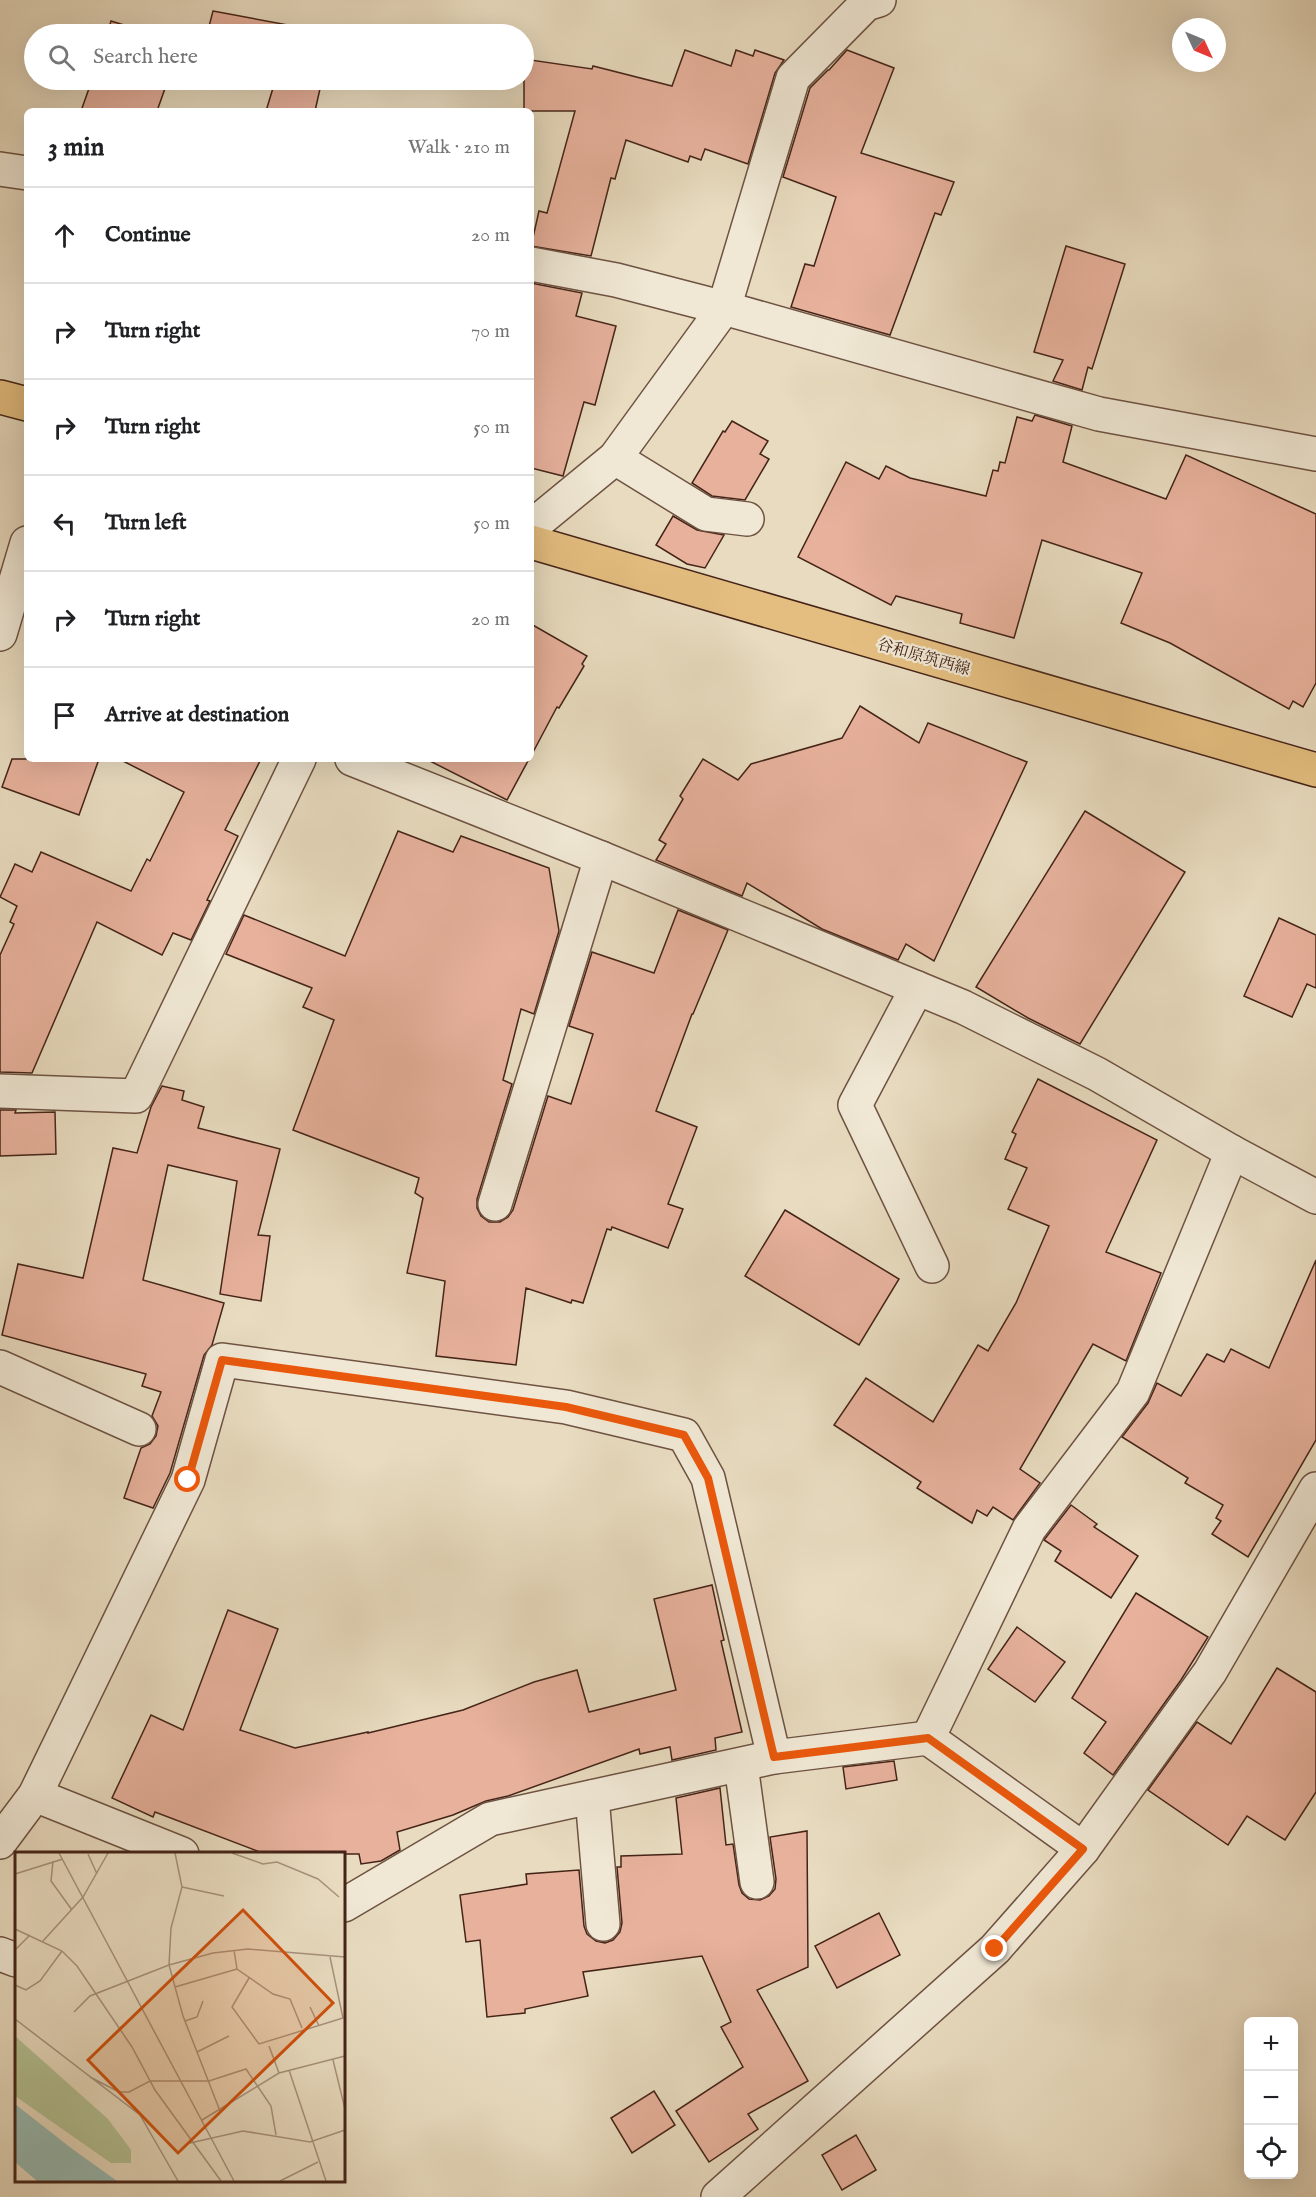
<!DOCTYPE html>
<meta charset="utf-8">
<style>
:root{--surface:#fff;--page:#f6f6f6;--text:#202124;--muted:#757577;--line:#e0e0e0}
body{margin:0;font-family:"IM FELL English","Noto Serif JP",serif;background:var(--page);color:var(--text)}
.controls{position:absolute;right:18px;bottom:18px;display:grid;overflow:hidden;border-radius:9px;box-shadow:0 6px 24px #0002}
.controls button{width:54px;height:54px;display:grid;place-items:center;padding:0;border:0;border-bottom:2px solid var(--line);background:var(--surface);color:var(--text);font:30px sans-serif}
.compass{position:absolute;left:1172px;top:18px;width:54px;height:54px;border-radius:50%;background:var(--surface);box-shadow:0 6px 24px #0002;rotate:134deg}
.stop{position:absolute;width:18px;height:18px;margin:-14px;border:4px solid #ea580c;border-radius:50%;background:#fff}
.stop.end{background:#ea580c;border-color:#fff;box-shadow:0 2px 6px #0008}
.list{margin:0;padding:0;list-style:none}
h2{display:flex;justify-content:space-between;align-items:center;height:78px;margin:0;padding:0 24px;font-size:26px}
h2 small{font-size:20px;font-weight:400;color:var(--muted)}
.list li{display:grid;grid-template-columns:39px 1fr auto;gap:18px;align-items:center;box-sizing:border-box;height:96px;padding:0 24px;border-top:2px solid var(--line)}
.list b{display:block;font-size:22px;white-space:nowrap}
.list em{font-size:20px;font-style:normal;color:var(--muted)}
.icon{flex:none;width:33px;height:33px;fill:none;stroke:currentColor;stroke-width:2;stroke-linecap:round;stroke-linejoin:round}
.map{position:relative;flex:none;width:1316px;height:2197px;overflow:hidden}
.search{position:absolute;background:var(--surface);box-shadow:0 6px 24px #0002;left:24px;top:24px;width:510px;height:66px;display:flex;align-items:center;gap:15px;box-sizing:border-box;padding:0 21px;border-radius:33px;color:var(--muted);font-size:22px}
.panel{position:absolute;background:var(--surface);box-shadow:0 6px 24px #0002;left:24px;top:108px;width:510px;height:654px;border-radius:9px}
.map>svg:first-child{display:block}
.building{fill:#e7b19c;stroke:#452418;stroke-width:1.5}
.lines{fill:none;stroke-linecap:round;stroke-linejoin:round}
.minor-casing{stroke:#6e5242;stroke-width:36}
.major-casing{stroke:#452418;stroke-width:36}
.minor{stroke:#f0e8d5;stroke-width:33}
.major{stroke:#e4be80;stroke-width:33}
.route{stroke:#ea580c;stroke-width:8}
.labels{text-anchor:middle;stroke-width:4.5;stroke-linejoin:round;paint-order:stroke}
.street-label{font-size:16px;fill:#452418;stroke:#f0e8d5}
.inset-road{fill:none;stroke:#a7927c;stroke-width:1.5}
.view{fill:#d0510e;fill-opacity:0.15;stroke:#d0510e;stroke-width:3}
.inset-edge{fill:none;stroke:#452418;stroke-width:3}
</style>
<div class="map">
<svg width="1316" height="2197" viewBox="0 0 1316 2197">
<rect width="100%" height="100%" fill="#e8dbbf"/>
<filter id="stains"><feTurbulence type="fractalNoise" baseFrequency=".00333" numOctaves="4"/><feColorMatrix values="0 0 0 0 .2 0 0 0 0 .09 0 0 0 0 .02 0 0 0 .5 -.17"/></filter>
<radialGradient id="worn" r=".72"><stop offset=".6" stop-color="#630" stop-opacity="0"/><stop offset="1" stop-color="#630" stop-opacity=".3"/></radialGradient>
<g class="building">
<polygon points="213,11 331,33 207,34"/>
<polygon points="111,21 153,34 107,34"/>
<polygon points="685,50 731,66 736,50 753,56 755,50 784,60 775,73 748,164 705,149 701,160 690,156 688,162 626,140 615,179 611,178 591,256 531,246 539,211 547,213 575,111 524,111 524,59 592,69 593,66 672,86"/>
<polygon points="847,50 894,68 861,153 954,182 941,215 935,213 890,335 791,307 805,264 814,266 836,197 783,177 810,88 828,70 829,70"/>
<polygon points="92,80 168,80 157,111 81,111"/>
<polygon points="228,80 322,80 315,111 266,111 273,88"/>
<polygon points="1066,246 1125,264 1092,369 1088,367 1082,390 1053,381 1063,360 1034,352"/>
<polygon points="531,283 582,293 576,316 616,326 595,405 584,402 563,476 531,468"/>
<polygon points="1035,415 1072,426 1063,462 1166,499 1186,455 1316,514 1316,683 1303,707 1293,701 1289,709 1170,643 1121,623 1142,573 1042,540 1014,638 960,623 962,614 896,596 891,605 798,557 846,462 879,479 886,466 910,478 986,496 993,470 998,471 1000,462 1005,463 1017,417 1032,421"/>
<polygon points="732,421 768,441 760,454 769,459 745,500 712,496 692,483 723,431 725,432"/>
<polygon points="673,516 697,530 724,535 705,568 687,564 656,545"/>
<polygon points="531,624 587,656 582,664 584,666 559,708 557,707 531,756"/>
<polygon points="860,706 919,743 928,723 1027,762 934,961 906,944 898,960 822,929 747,883 742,896 656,860 666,844 659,840 683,799 680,796 703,759 738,780 751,764 842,738"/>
<polygon points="12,759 99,759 79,815 2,787"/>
<polygon points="119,759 261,759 225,830 238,836 207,900 210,901 191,940 173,933 162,955 97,922 32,1073 0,1072 0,955 14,924 10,922 17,906 0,897 15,864 32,872 41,852 131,891 147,859 150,861 184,792"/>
<polygon points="426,759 529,759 507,800"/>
<polygon points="1085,811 1185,872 1080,1044 1028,1018 976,987"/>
<polygon points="398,831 453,852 461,836 549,868 559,931 534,1014 521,1009 503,1080 512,1084 477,1199 477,1208 481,1216 489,1222 500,1222 508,1217 513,1210 548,1096 571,1104 593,1034 569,1026 592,952 654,973 678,910 728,930 693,1014 692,1014 656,1111 697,1127 668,1204 683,1209 668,1248 612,1227 611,1230 607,1229 583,1303 572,1300 571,1303 526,1288 516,1365 436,1356 445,1281 407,1273 423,1198 415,1193 419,1178 293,1130 334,1020 303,1007 312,988 226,954 244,915 345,956"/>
<polygon points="1279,918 1316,935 1316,988 1307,984 1292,1017 1244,996"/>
<polygon points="1038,1079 1157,1140 1106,1252 1161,1273 1126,1361 1093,1344 1020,1469 1040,1483 1013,1520 993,1507 987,1516 977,1510 972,1523 917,1488 921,1482 834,1425 866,1378 933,1422 978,1345 988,1351 1016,1303 1049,1226 1008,1209 1027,1168 1005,1159 1016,1134 1012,1132"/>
<polygon points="162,1086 184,1091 182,1100 204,1107 198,1128 280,1149 258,1235 270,1236 261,1301 220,1294 237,1181 168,1165 143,1280 224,1303 212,1345 204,1355 170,1473 153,1508 124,1498 141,1448 150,1444 156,1436 158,1426 152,1416 161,1392 142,1386 146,1374 2,1335 18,1264 83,1278 113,1148 137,1153 151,1107"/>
<polygon points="0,1110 16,1110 15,1113 55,1112 56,1154 0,1156"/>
<polygon points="785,1210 899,1279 859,1345 745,1276"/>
<polygon points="1316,1260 1316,1440 1248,1557 1212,1534 1221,1521 1216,1518 1223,1505 1185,1483 1188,1478 1122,1437 1148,1403 1157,1383 1181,1396 1207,1354 1224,1362 1231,1349 1269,1368"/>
<polygon points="1071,1505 1097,1524 1094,1527 1138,1556 1111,1598 1055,1561 1061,1551 1044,1540"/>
<polygon points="712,1585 724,1640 721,1641 742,1732 715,1738 716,1750 672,1760 670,1747 640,1754 639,1749 508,1796 486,1801 453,1815 397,1832 400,1850 381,1861 361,1864 359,1854 265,1854 155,1812 153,1817 112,1798 151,1715 183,1730 228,1610 278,1629 240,1730 295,1748 368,1732 368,1733 463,1710 534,1682 577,1670 589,1712 676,1690 654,1599"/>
<polygon points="1136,1593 1208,1637 1181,1680 1113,1775 1084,1753 1106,1722 1072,1698"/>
<polygon points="1017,1627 1065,1662 1035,1702 988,1669"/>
<polygon points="1277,1668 1316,1692 1316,1792 1285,1840 1247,1816 1228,1845 1148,1790 1197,1722 1231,1744"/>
<polygon points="894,1761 897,1780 846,1789 843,1767"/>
<polygon points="720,1788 726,1845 733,1844 739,1885 742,1893 749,1899 760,1900 769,1896 775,1889 776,1879 770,1837 807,1831 808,1967 757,1990 808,2081 748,2114 758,2129 709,2162 676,2111 743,2067 721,2027 731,2022 702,1956 583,1972 588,1996 525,2009 525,2013 487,2017 480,1940 466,1942 460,1895 527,1884 526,1874 579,1870 584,1926 587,1934 596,1941 605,1943 613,1940 620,1932 622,1923 617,1867 621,1867 621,1856 682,1854 676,1798"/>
<polygon points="879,1913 900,1955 837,1988 815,1946"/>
<polygon points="654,2091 675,2125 632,2153 611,2118"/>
<polygon points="856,2135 876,2170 842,2190 822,2155"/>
</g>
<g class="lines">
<g class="minor-casing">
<g id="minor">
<polyline points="0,169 27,173"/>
<polyline points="531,264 616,280 724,308 1099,414 1316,454"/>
<polyline points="615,458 706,514 747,519"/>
<polyline points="531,527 615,458 724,308 793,78 866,4 879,0"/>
<polyline points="0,634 27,543"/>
<polyline points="352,759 601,858 963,1007 1097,1074 1232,1152 1316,1197"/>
<polyline points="917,988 855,1105 932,1266"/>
<polyline points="0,1091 136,1096 299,759"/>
<polyline points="495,1204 601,858"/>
<polyline points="0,1367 139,1429"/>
<polyline points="928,1738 1029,1529 1133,1392 1232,1152"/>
<polyline points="741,1765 757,1882"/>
<polyline points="35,1795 182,1854"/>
<polyline points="592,1797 603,1924"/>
<polyline points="0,1842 35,1795 188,1480 222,1360 566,1407 684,1435 708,1478 774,1757"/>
<polyline points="344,1905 490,1819 774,1757 928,1738 1083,1849"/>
<polyline points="0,1954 16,1960"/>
<polyline points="718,2197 995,1949 1083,1849 1210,1672 1316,1489"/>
</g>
</g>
<g class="major-casing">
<g id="major">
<polyline points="0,397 27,404"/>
<polyline points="531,542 1316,770"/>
</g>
</g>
<use href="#minor" class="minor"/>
<use href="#major" class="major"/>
</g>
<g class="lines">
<polyline class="route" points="188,1480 222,1360 566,1407 684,1435 708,1478 774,1757 928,1738 1083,1849 995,1949"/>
</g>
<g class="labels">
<g class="street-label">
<text transform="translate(924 656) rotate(16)" y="6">谷和原筑西線</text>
</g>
</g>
<g transform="translate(15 1852)">
<rect width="330" height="330" fill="#e8dbbf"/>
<path d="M 0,184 L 93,267 L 116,298 L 116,311 L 96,311 L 0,244 Z" fill="#b3c194"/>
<path d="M 0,252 L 56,296 L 102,329 L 22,329 L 0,310 Z" fill="#97bbb4"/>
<path class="inset-road" d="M 44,1 L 219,329M 160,1 L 167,35 L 156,76 L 154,113 L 168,164 L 205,259M 217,1 L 248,12 L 262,10 L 303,27 L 324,45M 73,2 L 82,22M 38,9 L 36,29 L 57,58M 0,22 L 48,7M 167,35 L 209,44M 0,77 L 47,99 L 62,114 L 117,195 L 140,238 L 206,329M 28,89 L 68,45 L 93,1M 0,98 L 15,83M 219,98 L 222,117 L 258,142 L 275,147 L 287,176M 234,126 L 217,155 L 244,192 L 328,166 L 315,105M 0,133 L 11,138 L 25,129 L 47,99M 160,135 L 222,117M 295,155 L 304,174M 59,160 L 75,144 L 154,113 L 198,101 L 233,97 L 330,105M 0,167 L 125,263 L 163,329M 170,169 L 182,165 L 188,149M 254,194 L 264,221M 182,200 L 214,184M 318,208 L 330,257M 274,218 L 311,329M 75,225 L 104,240 L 114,240 L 135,229 L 194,229 L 231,217 L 256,254 L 261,283M 187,268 L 264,221 L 330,204M 175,291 L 228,279 L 295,290 L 330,278M 265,329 L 303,310"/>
<path class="view" d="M 228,58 L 318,151 L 163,301 L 73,208 Z"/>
<rect width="330" height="330" class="inset-edge"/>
</g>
<rect width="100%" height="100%" filter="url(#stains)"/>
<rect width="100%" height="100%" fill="url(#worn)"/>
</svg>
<div class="controls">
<button>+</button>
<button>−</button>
<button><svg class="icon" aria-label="locate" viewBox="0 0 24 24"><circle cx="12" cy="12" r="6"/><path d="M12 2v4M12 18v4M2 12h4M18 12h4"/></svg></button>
</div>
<svg class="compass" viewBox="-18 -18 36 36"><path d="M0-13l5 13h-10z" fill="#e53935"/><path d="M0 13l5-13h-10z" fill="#757577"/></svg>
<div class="stop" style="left:188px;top:1480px"></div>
<div class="stop end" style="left:995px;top:1949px"></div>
<div class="search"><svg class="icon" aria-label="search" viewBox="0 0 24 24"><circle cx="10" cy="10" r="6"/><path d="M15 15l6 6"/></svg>Search here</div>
<section class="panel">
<h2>3 min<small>Walk · 210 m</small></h2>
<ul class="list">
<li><svg class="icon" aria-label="ahead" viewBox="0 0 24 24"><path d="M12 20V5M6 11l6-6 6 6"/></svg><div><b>Continue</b></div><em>20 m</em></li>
<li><svg class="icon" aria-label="right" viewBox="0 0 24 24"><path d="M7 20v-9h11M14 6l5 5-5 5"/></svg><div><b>Turn right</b></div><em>70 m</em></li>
<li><svg class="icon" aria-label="right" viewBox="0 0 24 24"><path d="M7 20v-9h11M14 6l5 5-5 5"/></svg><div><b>Turn right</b></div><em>50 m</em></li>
<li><svg class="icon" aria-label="left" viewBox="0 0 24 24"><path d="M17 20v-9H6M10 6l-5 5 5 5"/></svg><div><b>Turn left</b></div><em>50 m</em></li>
<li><svg class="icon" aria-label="right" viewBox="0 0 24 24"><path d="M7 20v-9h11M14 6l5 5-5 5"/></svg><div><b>Turn right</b></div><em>20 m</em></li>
<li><svg class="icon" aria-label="arrive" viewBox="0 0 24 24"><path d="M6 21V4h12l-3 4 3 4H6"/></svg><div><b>Arrive at destination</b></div></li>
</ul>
</section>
</div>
